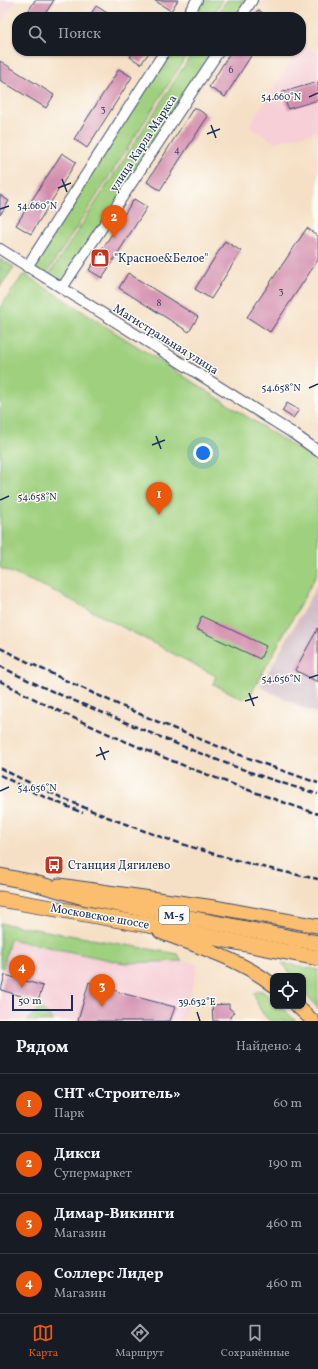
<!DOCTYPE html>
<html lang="ru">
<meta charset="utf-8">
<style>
:root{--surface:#171b24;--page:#20242c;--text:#f1f3f6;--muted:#9ea1a6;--line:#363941;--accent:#ea580c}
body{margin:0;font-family:Vollkorn,serif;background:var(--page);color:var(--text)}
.controls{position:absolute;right:12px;bottom:12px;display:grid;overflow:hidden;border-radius:8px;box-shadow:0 1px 3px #0004}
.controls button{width:36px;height:36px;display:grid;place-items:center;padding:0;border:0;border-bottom:1px solid var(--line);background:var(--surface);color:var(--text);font:20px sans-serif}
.scale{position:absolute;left:12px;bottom:10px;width:61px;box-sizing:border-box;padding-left:4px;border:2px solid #1b2f5e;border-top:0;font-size:11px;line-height:14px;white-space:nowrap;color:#1b2f5e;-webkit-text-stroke:3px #fdfcf7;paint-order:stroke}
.you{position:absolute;left:203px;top:453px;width:14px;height:14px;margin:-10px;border:3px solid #fff;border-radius:50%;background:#1a73e8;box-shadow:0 0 0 6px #1a73e833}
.badge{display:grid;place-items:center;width:26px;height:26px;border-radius:50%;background:var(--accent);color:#fff;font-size:13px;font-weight:700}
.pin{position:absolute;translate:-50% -33px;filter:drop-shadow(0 1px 2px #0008)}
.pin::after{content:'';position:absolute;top:21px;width:14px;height:12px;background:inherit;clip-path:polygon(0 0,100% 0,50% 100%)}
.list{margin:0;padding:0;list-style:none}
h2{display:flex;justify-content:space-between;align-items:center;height:52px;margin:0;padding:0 16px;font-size:17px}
h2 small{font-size:13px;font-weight:400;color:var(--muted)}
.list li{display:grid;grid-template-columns:26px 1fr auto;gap:12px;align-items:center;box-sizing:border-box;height:60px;padding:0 16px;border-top:1px solid var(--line)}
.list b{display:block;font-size:15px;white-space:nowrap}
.list p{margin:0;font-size:13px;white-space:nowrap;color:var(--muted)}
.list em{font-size:13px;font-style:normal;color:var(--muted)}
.icon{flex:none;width:22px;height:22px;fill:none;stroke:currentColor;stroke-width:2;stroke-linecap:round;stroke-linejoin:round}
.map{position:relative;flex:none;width:318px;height:1021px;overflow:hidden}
.search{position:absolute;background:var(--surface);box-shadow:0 1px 3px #0004;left:12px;right:12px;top:12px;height:44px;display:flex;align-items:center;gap:10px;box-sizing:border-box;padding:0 14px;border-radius:16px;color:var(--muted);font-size:15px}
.sheet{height:292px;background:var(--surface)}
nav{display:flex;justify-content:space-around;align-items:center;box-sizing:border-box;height:56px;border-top:1px solid var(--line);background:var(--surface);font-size:11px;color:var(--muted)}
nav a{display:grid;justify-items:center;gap:2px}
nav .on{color:var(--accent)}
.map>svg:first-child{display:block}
.built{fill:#f6cfd7}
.industrial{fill:#d1bdc9}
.green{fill:#9fd07e;stroke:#5d806e}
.building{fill:#d38ead}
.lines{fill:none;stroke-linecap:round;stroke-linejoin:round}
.minor-casing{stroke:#3c4a6d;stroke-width:12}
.major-casing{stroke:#3c4a6d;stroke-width:15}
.highway-casing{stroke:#3c4a6d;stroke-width:17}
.minor{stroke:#fff;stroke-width:10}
.major{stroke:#fbbe6e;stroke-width:13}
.highway{stroke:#fbbe6e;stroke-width:15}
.rail{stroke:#1b2f5e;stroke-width:2.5;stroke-dasharray:6 3;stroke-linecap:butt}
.ticks{fill:none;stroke:#1b2f5e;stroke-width:1.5}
.labels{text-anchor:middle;stroke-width:3;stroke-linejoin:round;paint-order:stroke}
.number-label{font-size:10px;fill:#494772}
.shield{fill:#fdfcf7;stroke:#5f6c8c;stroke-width:1}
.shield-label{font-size:11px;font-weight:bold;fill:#1b2f5e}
.street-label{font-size:12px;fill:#1b2f5e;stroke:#fdfcf7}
.poi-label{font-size:12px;fill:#1b2f5e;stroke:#fdfcf7;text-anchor:start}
.ticks-label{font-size:10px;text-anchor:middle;fill:#1b2f5e;stroke:#fdfcf7;stroke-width:3;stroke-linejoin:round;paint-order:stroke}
</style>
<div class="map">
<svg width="318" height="1021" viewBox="0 0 318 1021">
<rect width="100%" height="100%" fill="#fdfcf7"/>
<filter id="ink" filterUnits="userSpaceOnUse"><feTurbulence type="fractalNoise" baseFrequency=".025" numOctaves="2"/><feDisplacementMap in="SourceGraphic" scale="8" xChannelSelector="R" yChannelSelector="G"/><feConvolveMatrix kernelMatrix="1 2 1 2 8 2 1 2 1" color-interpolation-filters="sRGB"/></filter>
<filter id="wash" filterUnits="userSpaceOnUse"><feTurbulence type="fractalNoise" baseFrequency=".012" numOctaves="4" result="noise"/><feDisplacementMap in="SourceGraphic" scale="16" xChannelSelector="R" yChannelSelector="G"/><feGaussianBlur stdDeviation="0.9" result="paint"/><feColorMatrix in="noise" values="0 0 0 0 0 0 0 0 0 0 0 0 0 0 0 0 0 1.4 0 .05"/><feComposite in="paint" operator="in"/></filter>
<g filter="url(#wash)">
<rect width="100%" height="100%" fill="#f5e0c5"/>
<g class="built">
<polygon points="0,0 16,0 0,23"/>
<polygon points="303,44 318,54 318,132 274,142 249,126 298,51 301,51"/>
<polygon points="10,939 124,963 182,961 198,964 183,1021 54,1021 40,1008 27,1021 0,1021 0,967 3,967"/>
</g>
<polygon class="industrial" points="318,584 318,628 295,670 318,682 318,715 260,687"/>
<g class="green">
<polygon points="201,0 223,0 212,17 190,17"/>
<polygon points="227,0 247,0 236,17 216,17"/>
<polygon points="168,51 190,51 45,276 29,266"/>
<polygon points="194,51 214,51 62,287 47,278"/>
<polygon points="0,259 14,267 0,287"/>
<polygon points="24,274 318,462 318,572 251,694 243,699 213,684 216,676 50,589 0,568 0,307"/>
<polygon points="0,923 178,954 182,961 124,963 10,939 3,968 0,967"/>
<polygon points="282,963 318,970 318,1009 303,989 303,976 293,976"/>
<path d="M 261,990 L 273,1000 L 273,1006 L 281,1006 L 296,1021 L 270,1021 C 261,1014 257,1004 254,993 Z"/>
<polygon points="40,1007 54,1021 27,1021"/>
</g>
<g id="blocks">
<g class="building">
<polygon points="35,0 54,0 43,17 25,17"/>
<polygon points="154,0 178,0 171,11"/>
<polygon points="96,6 114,17 89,17"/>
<polygon points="258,10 269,17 253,17"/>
<polygon points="134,51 150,51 141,64 130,57"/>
<polygon points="231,51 254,51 225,97 209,87"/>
<polygon points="0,61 54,95 46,108 0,80"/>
<polygon points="119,69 132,77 87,148 74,139"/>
<polygon points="318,82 318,100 288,109 283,92"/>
<polygon points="194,107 208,116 160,190 147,182"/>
<polygon points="62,153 76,162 31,234 16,225"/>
<polygon points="0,195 9,201 0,215"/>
<polygon points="134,199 147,207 102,278 89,270"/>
<polygon points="307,228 318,236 318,260 270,332 247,317"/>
<polygon points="225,241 241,251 211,299 195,289"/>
<polygon points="128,273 198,317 189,332 119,288"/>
<polygon points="287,403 299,410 293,418 282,411"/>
<polygon points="202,616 266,646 260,659 196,629"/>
<polygon points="318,628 318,682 295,670"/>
<polygon points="5,975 43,986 38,1001 1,990"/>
<polygon points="89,982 125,994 175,1007 170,1021 78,1021"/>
<polygon points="229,1004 229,1008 234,1012 230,1017 231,1021 213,1021 212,1005"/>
</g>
</g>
</g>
<g filter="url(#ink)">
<use href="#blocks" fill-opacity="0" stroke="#3c4a6d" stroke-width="1"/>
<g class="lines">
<g class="minor-casing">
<g id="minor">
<polyline points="186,17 197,0"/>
<polyline points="241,17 252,0"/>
<polyline points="0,249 291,432 318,451"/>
<polyline points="27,267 165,51"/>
<polyline points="62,288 219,51"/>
</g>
</g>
<g class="major-casing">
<g id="major">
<polyline points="59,885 214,907 318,926"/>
<path d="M 160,932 C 198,947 240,959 273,985"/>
<polyline points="297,1006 313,1021"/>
</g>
</g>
<g class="highway-casing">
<g id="highway">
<polyline points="0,876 31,882 87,898 318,943"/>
<polyline points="0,899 154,926 318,958"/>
</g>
</g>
<use href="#minor" class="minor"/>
<use href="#major" class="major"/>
<use href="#highway" class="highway"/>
<g class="rail">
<path d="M 0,648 C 102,700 209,746 318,783"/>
<path d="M 0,666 C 41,688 85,705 127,723 C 190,750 252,775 318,794"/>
<path d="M 0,681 C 101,735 209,778 318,814"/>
<path d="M 0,768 C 99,819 208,858 318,879"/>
<polyline points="0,775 33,792 83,813"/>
</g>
</g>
</g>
<path class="ticks" d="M 309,97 L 318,93M 211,125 L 216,138M 207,134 L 220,129M 62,179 L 67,192M 58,188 L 71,183M 0,209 L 9,206M 309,388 L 318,384M 156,436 L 161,449M 152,445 L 165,440M 0,500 L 9,496M 309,678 L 318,675M 249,693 L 254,706M 245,701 L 258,697M 100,747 L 105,760M 96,756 L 109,751M 0,791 L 9,787M 197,1012 L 200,1021"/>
<defs>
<g id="shop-square" transform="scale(1)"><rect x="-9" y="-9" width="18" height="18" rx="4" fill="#c8321e" stroke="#fdfcf7"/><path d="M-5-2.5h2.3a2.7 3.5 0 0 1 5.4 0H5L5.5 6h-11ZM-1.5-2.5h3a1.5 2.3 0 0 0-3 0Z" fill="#fff"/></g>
<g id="bus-square" transform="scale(1)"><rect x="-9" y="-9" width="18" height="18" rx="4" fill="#c8321e" stroke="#fdfcf7"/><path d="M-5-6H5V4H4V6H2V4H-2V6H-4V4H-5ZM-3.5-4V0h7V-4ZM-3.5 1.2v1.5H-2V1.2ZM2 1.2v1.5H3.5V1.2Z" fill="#fff"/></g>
</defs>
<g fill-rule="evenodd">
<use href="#shop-square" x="100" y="258"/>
<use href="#bus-square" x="54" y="865"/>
</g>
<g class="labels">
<g class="number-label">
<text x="231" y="73">6</text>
<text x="103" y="112">3</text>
<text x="177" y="153">4</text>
<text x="281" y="294">3</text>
<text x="159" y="306">8</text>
</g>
<rect class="shield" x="159" y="906" width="30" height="18" rx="3"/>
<g class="shield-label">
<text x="174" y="919">М-5</text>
</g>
<g class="street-label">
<text transform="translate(143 143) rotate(-57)" y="4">улица Карла Маркса</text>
<text transform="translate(166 339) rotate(32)" y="4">Магистральная улица</text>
<text transform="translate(100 916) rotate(10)" y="4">Московское шоссе</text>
</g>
<g class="poi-label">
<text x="114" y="262">"Красное&amp;Белое"</text>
<text x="68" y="869">Станция Дягилево</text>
</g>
</g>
<g class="ticks-label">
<text x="281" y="100">54.660°N</text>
<text x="37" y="209">54.660°N</text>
<text x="281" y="391">54.658°N</text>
<text x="37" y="500">54.658°N</text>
<text x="281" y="682">54.656°N</text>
<text x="37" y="791">54.656°N</text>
<text x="197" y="1005">39.632°E</text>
</g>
</svg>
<div class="controls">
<button><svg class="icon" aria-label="locate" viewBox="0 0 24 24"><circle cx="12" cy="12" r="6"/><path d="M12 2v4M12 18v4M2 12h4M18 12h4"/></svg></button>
</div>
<div class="scale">50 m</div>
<div class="you"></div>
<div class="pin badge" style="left:159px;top:515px">1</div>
<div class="pin badge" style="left:114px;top:238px">2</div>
<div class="pin badge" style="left:102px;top:1007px">3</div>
<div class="pin badge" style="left:22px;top:988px">4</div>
<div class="search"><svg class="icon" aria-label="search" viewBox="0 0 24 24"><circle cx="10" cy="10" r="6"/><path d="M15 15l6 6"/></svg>Поиск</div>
</div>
<section class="sheet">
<h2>Рядом<small>Найдено: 4</small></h2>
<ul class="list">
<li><span class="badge">1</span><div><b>СНТ «Строитель»</b><p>Парк</p></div><em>60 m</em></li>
<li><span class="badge">2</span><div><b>Дикси</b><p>Супермаркет</p></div><em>190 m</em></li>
<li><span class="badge">3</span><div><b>Димар-Викинги</b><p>Магазин</p></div><em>460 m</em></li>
<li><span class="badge">4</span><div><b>Соллерс Лидер</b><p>Магазин</p></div><em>460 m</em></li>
</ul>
</section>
<nav>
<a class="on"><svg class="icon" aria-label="map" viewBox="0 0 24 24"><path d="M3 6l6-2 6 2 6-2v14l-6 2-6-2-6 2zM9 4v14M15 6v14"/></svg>Карта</a>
<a><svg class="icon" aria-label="directions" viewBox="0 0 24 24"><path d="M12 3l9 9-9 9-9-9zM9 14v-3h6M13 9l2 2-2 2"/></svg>Маршрут</a>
<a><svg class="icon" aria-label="saved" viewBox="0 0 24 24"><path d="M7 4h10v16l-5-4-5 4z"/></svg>Сохранённые</a>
</nav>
